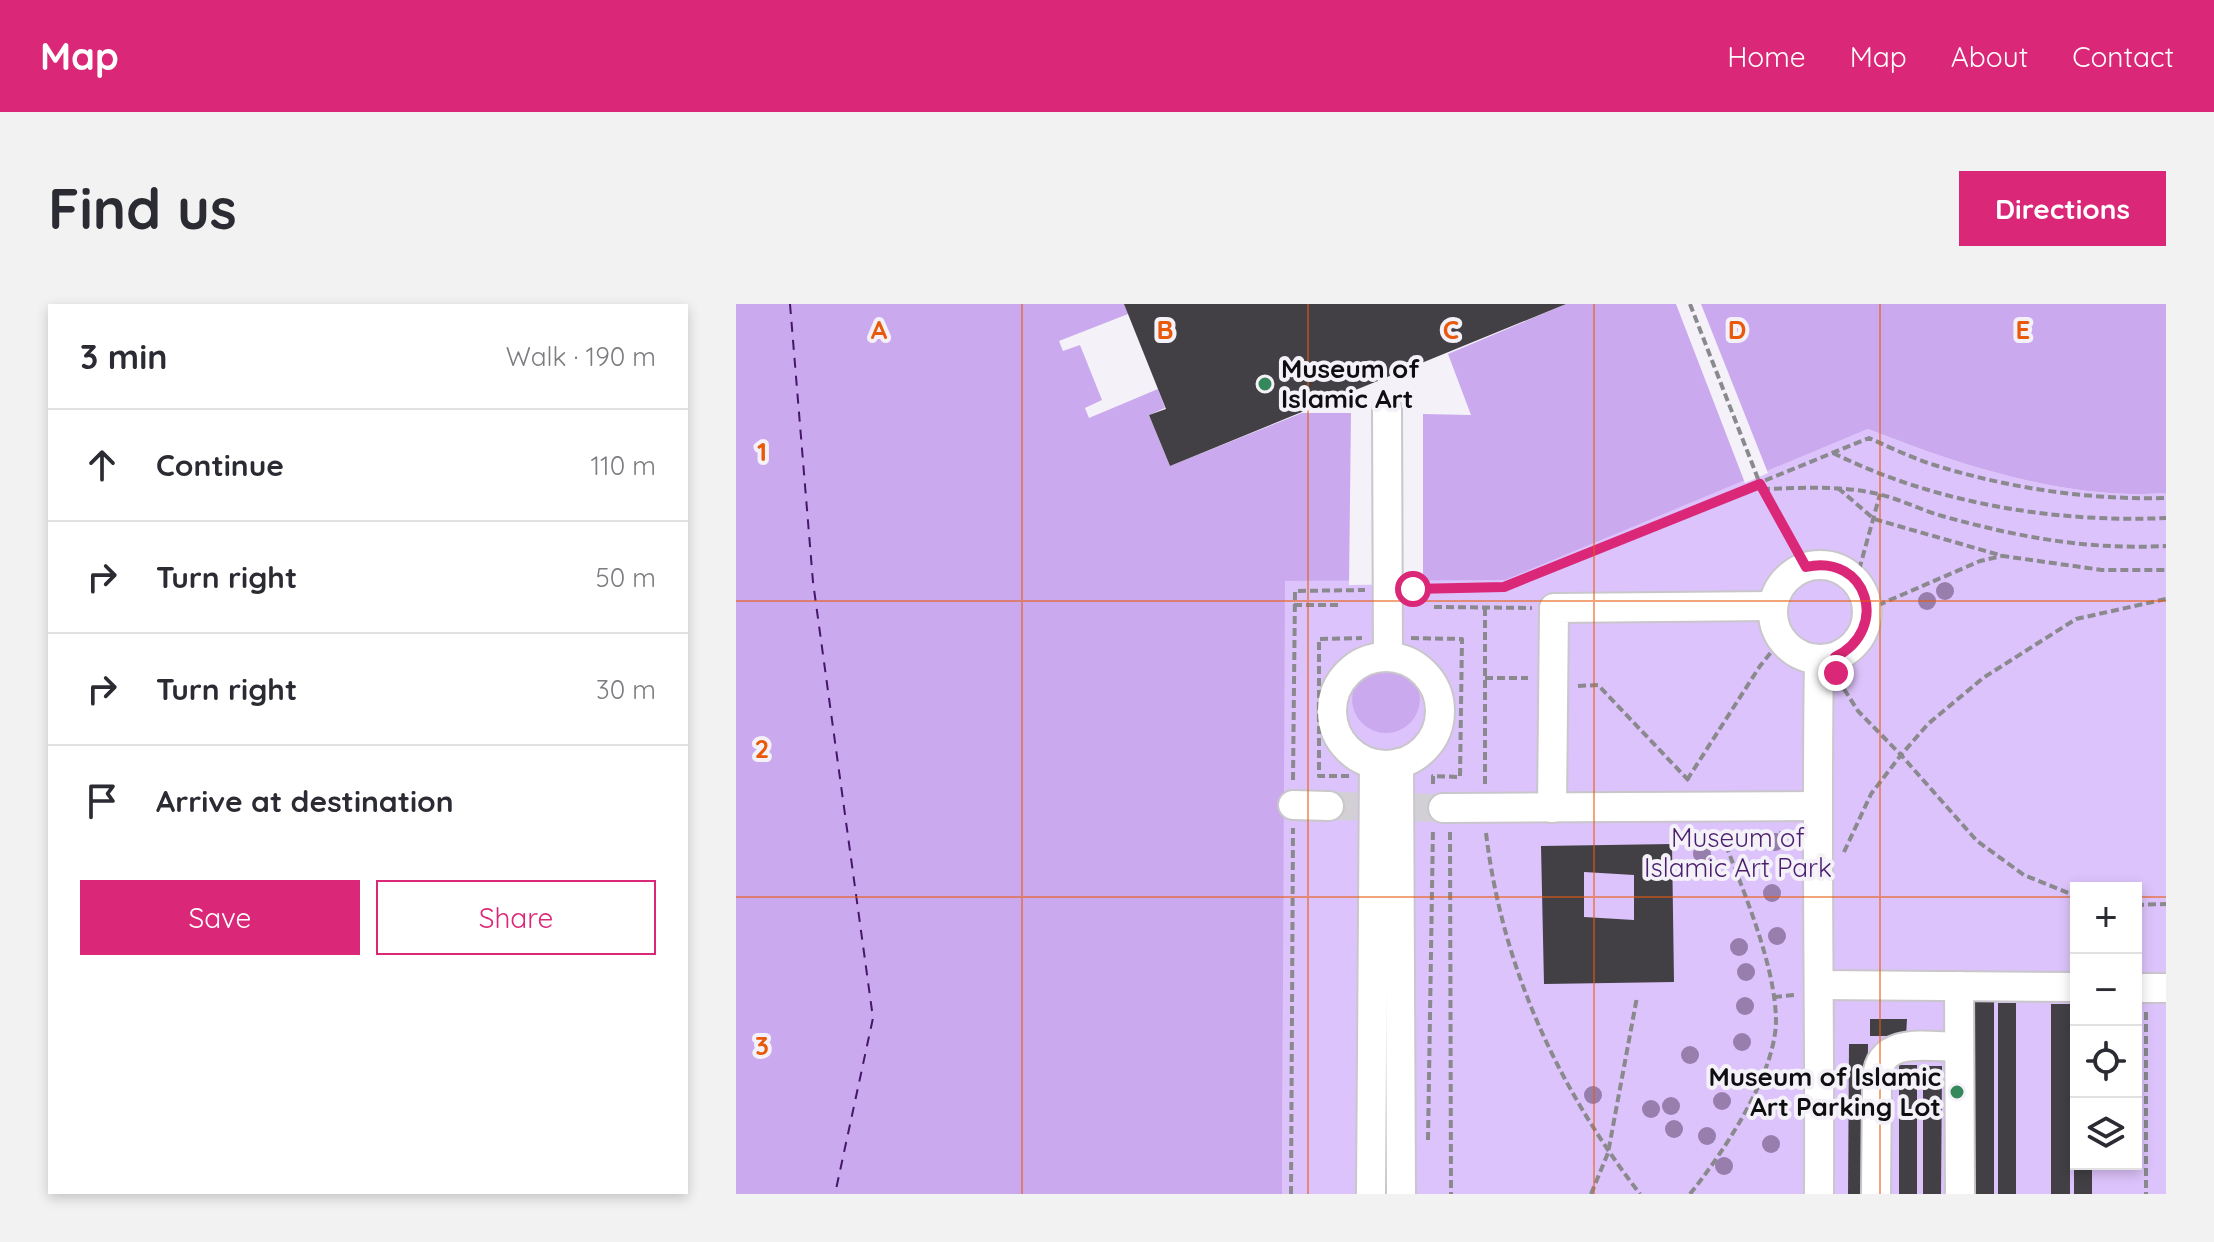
<!DOCTYPE html>
<meta charset="utf-8">
<style>
:root{--surface:#fff;--page:#f2f2f3;--text:#2b2b33;--muted:#7c7c81;--line:#e1e1e2;--accent:#db2777}
body{margin:0;font-family:Quicksand,sans-serif;background:var(--page);color:var(--text)}
.controls{position:absolute;right:24px;bottom:24px;display:grid;overflow:hidden;border-radius:0px;box-shadow:0 4px 12px #0003}
.controls button{width:72px;height:72px;display:grid;place-items:center;padding:0;border:0;border-bottom:2px solid var(--line);background:var(--surface);color:var(--text);font:40px sans-serif}
.stop{position:absolute;width:24px;height:24px;margin:-18px;border:6px solid #db2777;border-radius:50%;background:#fff}
.stop.end{background:#db2777;border-color:#fff;box-shadow:0 2px 8px #0008}
.list{margin:0;padding:0;list-style:none}
h2{display:flex;justify-content:space-between;align-items:center;height:104px;margin:0;padding:0 32px;font-size:34px}
h2 small{font-size:26px;font-weight:400;color:var(--muted)}
.list li{display:grid;grid-template-columns:52px 1fr auto;gap:24px;align-items:center;box-sizing:border-box;height:112px;padding:0 32px;border-top:2px solid var(--line)}
.list b{display:block;font-size:30px;white-space:nowrap}
.list em{font-size:26px;font-style:normal;color:var(--muted)}
.actions{display:flex;gap:16px;padding:24px 32px}
.actions a{flex:1;padding:18px 0;border:2px solid var(--accent);border-radius:0px;text-align:center;font-size:28px;color:var(--accent)}
.actions .main{background:var(--accent);color:#fff}
.icon{flex:none;width:44px;height:44px;fill:none;stroke:currentColor;stroke-width:2;stroke-linecap:round;stroke-linejoin:round}
.map{position:relative;flex:none;width:1430px;height:890px;overflow:hidden;border-radius:0px}
header{display:flex;align-items:center;gap:48px;box-sizing:border-box;height:112px;padding:0 40px;background:var(--accent);color:#fff}
header strong{font-size:38px}
nav{display:flex;gap:44px;margin-inline-start:auto;font-size:28px}
.intro{display:flex;align-items:center;justify-content:space-between;box-sizing:border-box;height:192px;padding:0 48px}
h1{margin:0;font-size:56px}
.button{padding:20px 36px;border-radius:0px;background:var(--accent);color:#fff;font-size:28px;font-weight:700}
main{display:flex;gap:48px;padding:0 48px}
aside{flex:1;background:var(--surface);border-radius:0px;box-shadow:0 4px 12px #0003}
.map>svg:first-child{display:block}
.green{fill:#ddc3fb;fill-rule:evenodd}
.water{fill:#cba9ef}
.pier{fill:#f4f2f8}
.lines{fill:none;stroke-linecap:round;stroke-linejoin:round}
.ferry{stroke:#451768;stroke-width:2;stroke-dasharray:10 8;stroke-linecap:butt}
.building{fill:#434045;fill-rule:evenodd}
.minor-tunnel{stroke:#d2d0d5;stroke-width:28;stroke-dasharray:28 14;stroke-linecap:butt}
.minor-casing{stroke:#c9c6cc;stroke-width:32}
.path{stroke:#8a898d;stroke-width:4;stroke-dasharray:8 4;stroke-linecap:butt}
.minor{stroke:#fff;stroke-width:28}
.tree{fill:#977ead}
.route{stroke:#db2777;stroke-width:10}
.grid{fill:none;stroke:#e8590c;stroke-width:2;stroke-opacity:0.55}
.poi-dot{fill:#35885a;stroke:#f4f2f8;stroke-width:3}
.labels{text-anchor:middle;stroke-width:8;stroke-linejoin:round;paint-order:stroke}
.poi-label{font-size:26px;font-weight:bold;fill:#0f0e10;stroke:#f4f2f8;text-anchor:start}
.park-label{font-size:26px;fill:#4b1f6f;stroke:#f4f2f8}
.grid-label{font-size:26px;text-anchor:middle;font-weight:bold;fill:#e8590c;stroke:#f4f2f8;stroke-width:8;stroke-linejoin:round;paint-order:stroke}
</style>
<header>
<strong>Map</strong>
<nav><a>Home</a><a>Map</a><a>About</a><a>Contact</a></nav>
</header>
<div class="intro"><h1>Find us</h1><a class="button">Directions</a></div>
<main>
<aside>
<h2>3 min<small>Walk · 190 m</small></h2>
<ul class="list">
<li><svg class="icon" aria-label="ahead" viewBox="0 0 24 24"><path d="M12 20V5M6 11l6-6 6 6"/></svg><div><b>Continue</b></div><em>110 m</em></li>
<li><svg class="icon" aria-label="right" viewBox="0 0 24 24"><path d="M7 20v-9h11M14 6l5 5-5 5"/></svg><div><b>Turn right</b></div><em>50 m</em></li>
<li><svg class="icon" aria-label="right" viewBox="0 0 24 24"><path d="M7 20v-9h11M14 6l5 5-5 5"/></svg><div><b>Turn right</b></div><em>30 m</em></li>
<li><svg class="icon" aria-label="arrive" viewBox="0 0 24 24"><path d="M6 21V4h12l-3 4 3 4H6"/></svg><div><b>Arrive at destination</b></div></li>
</ul>
<div class="actions"><a class="main">Save</a><a>Share</a></div>
</aside>
<div class="map">
<svg width="1430" height="890" viewBox="0 0 1430 890">
<rect width="100%" height="100%" fill="#f4f2f8"/>
<path class="green" d="M 1132,125 C 1223,161 1332,197 1430,189 L 1430,890 L 546,890 L 548,277 L 769,275 ZM 1340,584 L 1400,584 L 1400,860 L 1340,860 Z"/>
<g class="water">
<path d="M 0,0 L 1430,0 L 1430,189 C 1332,197 1223,161 1132,125 L 769,276 L 549,277 L 546,890 L 0,890 Z"/>
<circle cx="650" cy="395" r="34"/>
</g>
<g class="pier">
<polygon points="830,0 712,50 735,111 687,110 687,280 613,281 615,109 566,109 434,162 413,111 429,104 422,85 353,114 349,104 366,96 344,41 327,47 323,37 392,10"/>
<polygon points="940,0 965,0 1032,169 1009,179"/>
</g>
<g class="lines">
<polyline class="ferry" points="54,0 77,278 137,714 99,890"/>
</g>
<g class="building">
<polygon points="388,0 830,0 434,162 413,111 430,105"/>
<path d="M 936,540 L 938,678 L 808,680 L 805,542 ZM 848,568 L 898,571 L 898,616 L 848,613 Z"/>
<rect x="1239" y="698" width="19" height="192"/>
<rect x="1262" y="699" width="18" height="191"/>
<rect x="1315" y="700" width="19" height="190"/>
<polygon points="1134,715 1171,715 1170,732 1134,732"/>
<polygon points="1113,740 1132,740 1131,890 1112,890"/>
<rect x="1163" y="761" width="18" height="129"/>
<polygon points="1187,762 1206,762 1205,890 1187,890"/>
<rect x="1338" y="860" width="18" height="30"/>
</g>
<g class="lines">
<polyline class="minor-tunnel" points="593,502 707,504"/>
<g class="minor-casing">
<g id="minor">
<polyline points="651,105 652,353"/>
<circle cx="1084" cy="308" r="47"/>
<circle cx="650" cy="407" r="54"/>
<polyline points="663,459 665,890"/>
<polyline points="557,501 593,502"/>
<polyline points="707,504 1080,502"/>
<polyline points="816,504 818,304 1037,302"/>
<polyline points="1084,681 1340,683"/>
<polyline points="1223,682 1224,890"/>
<polyline points="1400,684 1430,684"/>
<polyline points="635,890 638,460"/>
<path d="M 1083,890 C 1084,712 1080,533 1083,355"/>
<path d="M 1140,890 L 1141,774 C 1144,731 1193,743 1223,743"/>
</g>
</g>
<g class="path">
<polyline points="954,0 1026,185 1070,263"/>
<path d="M 1097,149 C 1198,199 1318,219 1430,214"/>
<polyline points="1102,184 1138,215 1267,252 1366,266 1430,266"/>
<path d="M 1026,185 C 1065,184 1104,181 1142,190 C 1164,195 1185,206 1206,212 C 1282,233 1351,246 1430,242"/>
<polyline points="1120,277 1144,190"/>
<path d="M 678,285 L 768,283 L 1133,134 C 1153,143 1174,153 1195,160 C 1271,184 1351,196 1430,194"/>
<polyline points="558,301 606,301"/>
<polyline points="698,303 796,304"/>
<polyline points="1131,306 1244,257 1266,252"/>
<polyline points="675,334 726,335 724,473 697,472 697,484"/>
<polyline points="749,374 792,374"/>
<polyline points="842,382 862,381 955,479"/>
<polyline points="1108,385 1122,407 1165,451 1241,537 1288,571 1340,592"/>
<polyline points="613,472 583,472 583,335 626,334"/>
<polyline points="557,476 559,287 629,286"/>
<polyline points="951,476 1024,362 1045,336"/>
<polyline points="749,480 749,303"/>
<polyline points="714,528 715,890"/>
<path d="M 750,529 C 766,663 822,784 904,890"/>
<polyline points="1043,529 1052,531 1057,540"/>
<polyline points="1108,548 1135,490 1165,451 1192,420 1247,374 1340,315 1430,295"/>
<polyline points="1400,601 1430,600"/>
<polyline points="1038,693 1059,691"/>
<polyline points="1410,708 1410,890"/>
<polyline points="692,836 697,524"/>
<polyline points="555,890 557,524"/>
<polyline points="855,890 872,849 901,693"/>
<path d="M 954,890 C 987,849 1040,770 1040,716 C 1039,658 1005,582 985,528"/>
</g>
<use href="#minor" class="minor"/>
</g>
<g class="tree">
<circle cx="1209" cy="287" r="9"/>
<circle cx="1191" cy="297" r="9"/>
<circle cx="1039" cy="538" r="9"/>
<circle cx="966" cy="550" r="9"/>
<circle cx="1036" cy="589" r="9"/>
<circle cx="1041" cy="632" r="9"/>
<circle cx="1003" cy="643" r="9"/>
<circle cx="1010" cy="668" r="9"/>
<circle cx="1009" cy="702" r="9"/>
<circle cx="1006" cy="738" r="9"/>
<circle cx="954" cy="751" r="9"/>
<circle cx="857" cy="791" r="9"/>
<circle cx="986" cy="797" r="9"/>
<circle cx="935" cy="802" r="9"/>
<circle cx="915" cy="805" r="9"/>
<circle cx="938" cy="825" r="9"/>
<circle cx="971" cy="832" r="9"/>
<circle cx="1035" cy="840" r="9"/>
<circle cx="988" cy="862" r="9"/>
</g>
<g class="lines">
<path class="route" d="M 677,285 L 768,283 L 1024,180 L 1070,263 C 1131,249 1155,325 1099,353 L 1100,369"/>
</g>
<path class="grid" d="M 286,0 L 286,890M 572,0 L 572,890M 858,0 L 858,890M 1144,0 L 1144,890M 0,297 L 1430,297M 0,593 L 1340,593M 1400,593 L 1430,593"/>
<g class="poi-dot">
<circle cx="529" cy="80" r="8"/>
<circle cx="1221" cy="788" r="8"/>
</g>
<g class="labels">
<g class="poi-label">
<text x="545" y="74">Museum of<tspan x="545" dy="30">Islamic Art</tspan></text>
<text x="1205" y="782" text-anchor="end">Museum of Islamic<tspan x="1205" dy="30">Art Parking Lot</tspan></text>
</g>
<g class="park-label">
<text x="1002" y="543">Museum of<tspan x="1002" dy="30">Islamic Art Park</tspan></text>
</g>
</g>
<g class="grid-label">
<text x="143" y="35">A</text>
<text x="429" y="35">B</text>
<text x="715" y="35">C</text>
<text x="1001" y="35">D</text>
<text x="1287" y="35">E</text>
<text x="26" y="157">1</text>
<text x="26" y="454">2</text>
<text x="26" y="751">3</text>
</g>
</svg>
<div class="controls">
<button>+</button>
<button>−</button>
<button><svg class="icon" aria-label="locate" viewBox="0 0 24 24"><circle cx="12" cy="12" r="6"/><path d="M12 2v4M12 18v4M2 12h4M18 12h4"/></svg></button>
<button><svg class="icon" aria-label="layers" viewBox="0 0 24 24"><path d="M12 4l9 5-9 5-9-5zM3 14l9 5 9-5"/></svg></button>
</div>
<div class="stop" style="left:677px;top:285px"></div>
<div class="stop end" style="left:1100px;top:369px"></div>
</div>
</main>
